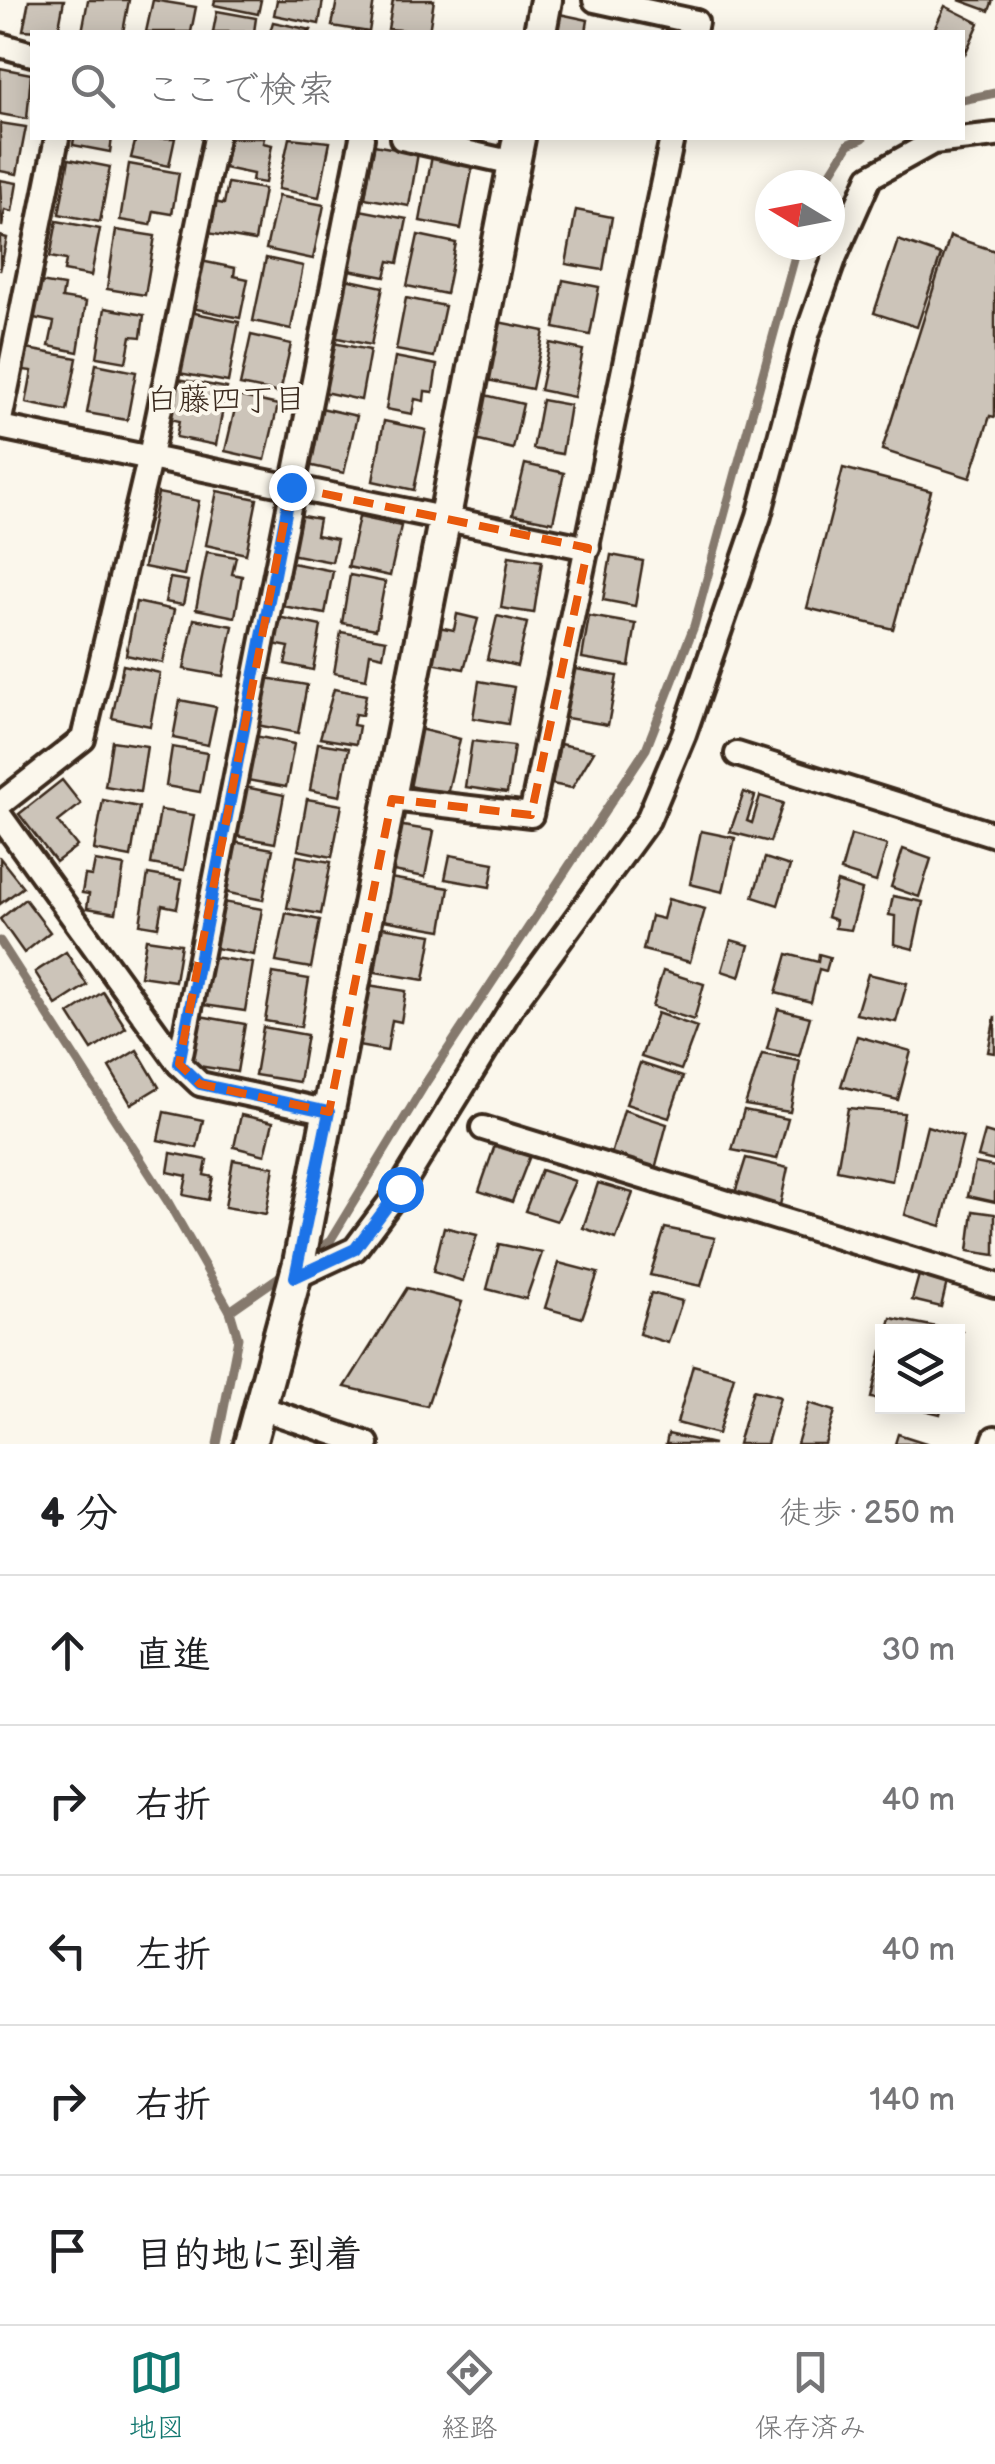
<!DOCTYPE html>
<html lang="ja">
<meta charset="utf-8">
<style>
:root{--surface:#fff;--page:#f6f6f6;--text:#202124;--muted:#757577;--line:#e0e0e0;--accent:#0f766e}
body{margin:0;font-family:"Balsamiq Sans","Klee One",sans-serif;background:var(--page);color:var(--text)}
.controls{position:absolute;right:30px;bottom:30px;display:grid;overflow:hidden;border-radius:0px;box-shadow:0 5px 25px #0003}
.controls button{width:90px;height:90px;display:grid;place-items:center;padding:0;border:0;border-bottom:2px solid var(--line);background:var(--surface);color:var(--text);font:50px sans-serif}
.compass{position:absolute;left:755px;top:170px;width:90px;height:90px;border-radius:50%;background:var(--surface);box-shadow:0 5px 25px #0003;rotate:280deg}
.stop{position:absolute;width:30px;height:30px;margin:-22px;border:8px solid #1a73e8;border-radius:50%;background:#fff}
.stop.end{background:#1a73e8;border-color:#fff;box-shadow:0 2px 10px #0008}
.list{margin:0;padding:0;list-style:none}
h2{display:flex;justify-content:space-between;align-items:center;height:130px;margin:0;padding:0 40px;font-size:42px}
h2 small{font-size:32px;font-weight:400;color:var(--muted)}
.list li{display:grid;grid-template-columns:65px 1fr auto;gap:30px;align-items:center;box-sizing:border-box;height:150px;padding:0 40px;border-top:2px solid var(--line)}
.list b{display:block;font-size:38px;white-space:nowrap}
.list em{font-size:32px;font-style:normal;color:var(--muted)}
.icon{flex:none;width:55px;height:55px;fill:none;stroke:currentColor;stroke-width:2;stroke-linecap:round;stroke-linejoin:round}
.map{position:relative;flex:none;width:995px;height:1444px;overflow:hidden}
.search{position:absolute;background:var(--surface);box-shadow:0 5px 25px #0003;left:30px;right:30px;top:30px;height:110px;display:flex;align-items:center;gap:25px;box-sizing:border-box;padding:0 35px;border-radius:0px;color:var(--muted);font-size:38px}
.sheet{height:880px;background:var(--surface)}
nav{display:flex;justify-content:space-around;align-items:center;box-sizing:border-box;height:140px;border-top:2px solid var(--line);background:var(--surface);font-size:28px;color:var(--muted)}
nav a{display:grid;justify-items:center;gap:5px}
nav .on{color:var(--accent)}
.map>svg:first-child{display:block}
.lines{fill:none;stroke-linecap:round;stroke-linejoin:round}
.stream{stroke:#85796d;stroke-width:9}
.building{fill:#ccc4b9;stroke:#3b2a1e;stroke-width:2.5}
.street-casing{stroke:#3b2a1e;stroke-width:30}
.secondary-casing{stroke:#3b2a1e;stroke-width:38}
.street{stroke:#fbf7ec;stroke-width:22}
.secondary{stroke:#fbf7ec;stroke-width:30}
.route{stroke:#1a73e8;stroke-width:12}
.marked{fill:none;stroke:#e8590c;stroke-width:8;stroke-dasharray:20 12;stroke-linejoin:round}
.labels{text-anchor:middle;stroke-width:8;stroke-linejoin:round;paint-order:stroke}
.neighbourhood-label{font-size:32px;fill:#3b2a1e;stroke:#fbf7ec}
</style>
<div class="map">
<svg width="995" height="1444" viewBox="0 0 995 1444">
<rect width="100%" height="100%" fill="#fbf7ec"/>
<filter id="ink" filterUnits="userSpaceOnUse"><feTurbulence type="fractalNoise" baseFrequency=".01" numOctaves="2"/><feDisplacementMap in="SourceGraphic" scale="20" xChannelSelector="R" yChannelSelector="G"/><feConvolveMatrix kernelMatrix="1 2 1 2 8 2 1 2 1" color-interpolation-filters="sRGB"/></filter>
<g filter="url(#ink)">
<g class="lines">
<g class="stream">
<polyline points="962,100 995,93"/>
<polyline points="823,185 849,144 863,138"/>
<polyline points="0,941 168,1202 230,1311 289,1270"/>
<polyline points="310,1255 330,1241 427,1081 646,749 694,626 798,245"/>
<polyline points="217,1444 238,1338 230,1311"/>
</g>
</g>
<g class="building">
<polygon points="29,0 64,0 58,32 23,30"/>
<polygon points="88,0 129,0 123,32 82,32"/>
<polygon points="153,0 196,7 191,32 146,32"/>
<polygon points="215,0 261,0 258,14 214,5"/>
<polygon points="277,0 323,0 319,24 274,15"/>
<polygon points="337,0 374,0 369,32 332,26"/>
<polygon points="393,0 434,0 429,32 388,29"/>
<polygon points="959,0 993,0 989,11"/>
<polygon points="945,6 979,23 966,52 962,32 933,32"/>
<polygon points="217,11 256,18 254,32 213,32"/>
<polygon points="555,13 588,20 586,32 552,32"/>
<polygon points="273,22 311,30 310,32 270,32"/>
<polygon points="0,68 31,74 27,119 0,114"/>
<polygon points="0,123 26,127 17,174 0,171"/>
<polygon points="74,138 112,138 110,152 73,145"/>
<polygon points="136,138 175,138 169,166 131,158"/>
<polygon points="229,138 264,138 263,143 272,145 265,183 252,181 253,174 224,168"/>
<polygon points="289,138 330,142 319,197 278,189"/>
<polygon points="374,145 418,153 409,206 365,198"/>
<polygon points="432,156 473,164 461,229 420,221"/>
<polygon points="69,159 110,167 100,222 59,214"/>
<polygon points="129,164 179,173 172,214 154,211 151,225 120,220"/>
<polygon points="0,180 17,183 12,212 5,210 2,227"/>
<polygon points="228,183 264,189 255,241 208,233 214,202 224,204"/>
<polygon points="278,196 324,205 313,259 266,249"/>
<polygon points="360,210 407,219 398,263 389,261 385,277 349,270"/>
<polygon points="576,210 612,217 603,270 566,264"/>
<polygon points="57,221 100,229 91,276 64,271 66,260 50,257"/>
<polygon points="116,230 155,236 145,295 107,289"/>
<polygon points="418,235 456,243 446,294 407,286"/>
<polygon points="0,236 7,238 0,271"/>
<polygon points="950,236 995,251 995,417 990,416 970,478 882,450"/>
<polygon points="898,240 941,255 917,327 874,313"/>
<polygon points="266,258 303,266 291,329 253,321"/>
<polygon points="201,261 235,268 234,276 248,279 240,318 192,308"/>
<polygon points="345,279 383,287 371,345 333,337"/>
<polygon points="563,280 599,287 590,335 554,328"/>
<polygon points="40,282 64,286 62,298 86,302 78,352 49,346 54,322 34,318"/>
<polygon points="406,298 445,306 434,357 396,350"/>
<polygon points="105,308 144,315 141,337 131,336 126,362 97,357"/>
<polygon points="190,312 239,322 228,382 179,373"/>
<polygon points="498,322 544,331 532,389 487,380"/>
<polygon points="251,335 291,344 280,393 240,385"/>
<polygon points="333,343 370,350 361,400 324,392"/>
<polygon points="550,343 583,350 574,397 540,390"/>
<polygon points="27,349 77,358 67,411 26,403 32,371 23,370"/>
<polygon points="395,357 437,365 433,392 425,391 424,401 415,399 412,414 386,409"/>
<polygon points="96,364 136,372 127,420 87,413"/>
<polygon points="178,379 227,388 216,445 176,437 179,421 170,419"/>
<polygon points="485,395 523,404 513,449 475,440"/>
<polygon points="238,396 278,405 265,460 225,451"/>
<polygon points="542,400 570,405 562,454 533,449"/>
<polygon points="321,408 357,416 344,473 308,465"/>
<polygon points="384,421 426,430 414,490 373,481"/>
<polygon points="525,464 564,473 553,522 513,514"/>
<polygon points="843,468 931,491 893,629 807,608"/>
<polygon points="217,491 257,499 246,554 206,545"/>
<polygon points="158,493 199,501 184,575 144,567"/>
<polygon points="297,515 319,519 316,535 337,539 332,562 290,554"/>
<polygon points="359,517 401,526 390,576 348,567"/>
<polygon points="207,552 236,557 232,574 242,576 235,617 196,609"/>
<polygon points="611,555 643,561 635,606 603,600"/>
<polygon points="509,556 542,561 534,613 501,608"/>
<polygon points="292,563 333,571 325,614 283,606"/>
<polygon points="350,575 385,582 376,629 342,623"/>
<polygon points="170,578 188,581 183,605 165,602"/>
<polygon points="136,602 174,610 163,663 126,655"/>
<polygon points="457,614 478,619 464,669 426,662 433,626 454,630"/>
<polygon points="497,616 527,623 517,666 487,659"/>
<polygon points="589,616 636,624 629,666 582,658"/>
<polygon points="278,617 321,626 313,670 285,664 289,647 273,644"/>
<polygon points="194,619 233,626 223,676 184,669"/>
<polygon points="341,632 386,640 383,656 370,653 366,679 334,673"/>
<polygon points="123,665 160,673 150,726 112,718"/>
<polygon points="570,668 617,676 608,725 561,717"/>
<polygon points="266,678 307,685 298,733 257,725"/>
<polygon points="479,681 514,687 508,724 473,718"/>
<polygon points="334,689 366,695 362,715 355,714 353,725 359,726 356,744 320,738"/>
<polygon points="180,700 216,707 208,745 173,738"/>
<polygon points="419,729 460,739 447,795 406,785"/>
<polygon points="255,736 294,744 286,787 247,780"/>
<polygon points="112,741 147,746 140,792 105,786"/>
<polygon points="472,741 514,746 507,793 465,787"/>
<polygon points="318,743 349,748 340,796 310,790"/>
<polygon points="560,744 594,751 572,788 552,784"/>
<polygon points="172,747 207,753 200,792 166,786"/>
<polygon points="62,780 81,804 58,822 77,846 56,862 19,814"/>
<polygon points="245,787 284,795 275,843 236,836"/>
<polygon points="744,792 755,796 747,821 752,823 760,796 783,803 770,842 730,832"/>
<polygon points="307,799 342,805 332,857 298,850"/>
<polygon points="103,800 139,807 131,857 94,850"/>
<polygon points="160,810 194,815 184,870 151,864"/>
<polygon points="397,825 434,831 425,877 388,870"/>
<polygon points="701,831 735,838 723,892 690,884"/>
<polygon points="851,835 887,845 876,882 841,871"/>
<polygon points="234,842 273,849 263,900 224,892"/>
<polygon points="903,849 931,859 919,897 891,887"/>
<polygon points="450,855 494,863 490,887 445,879"/>
<polygon points="297,856 331,862 321,914 287,908"/>
<polygon points="0,858 23,887 0,904"/>
<polygon points="765,858 790,866 778,905 753,897"/>
<polygon points="95,861 124,866 116,913 87,908 89,894 82,893 85,875 92,876"/>
<polygon points="148,874 182,880 177,908 162,905 158,927 140,924"/>
<polygon points="390,878 449,888 442,930 383,920"/>
<polygon points="837,882 862,890 851,930 835,928 836,920 827,917"/>
<polygon points="893,896 923,902 913,949 894,944 895,916 889,915"/>
<polygon points="25,899 50,932 24,953 0,919"/>
<polygon points="668,899 705,909 690,962 643,950 651,916 663,919"/>
<polygon points="223,902 262,909 254,955 215,948"/>
<polygon points="286,913 320,920 311,968 276,962"/>
<polygon points="382,927 432,935 424,980 375,972"/>
<polygon points="146,939 181,944 175,981 140,976"/>
<polygon points="731,940 749,945 740,977 722,971"/>
<polygon points="66,952 87,985 56,1005 35,972"/>
<polygon points="787,954 818,962 819,954 830,957 826,971 819,969 811,1002 776,993"/>
<polygon points="212,957 253,963 245,1011 204,1005"/>
<polygon points="663,971 704,984 694,1020 652,1007"/>
<polygon points="273,973 309,979 301,1027 265,1021"/>
<polygon points="868,974 907,983 896,1022 856,1014"/>
<polygon points="368,985 406,991 401,1022 392,1020 387,1051 358,1046"/>
<polygon points="103,992 126,1028 92,1050 69,1014"/>
<polygon points="778,1009 810,1017 799,1056 767,1049"/>
<polygon points="657,1013 697,1027 681,1070 641,1057"/>
<polygon points="200,1016 245,1024 237,1072 192,1065"/>
<polygon points="995,1016 995,1053 988,1052"/>
<polygon points="263,1027 307,1035 299,1082 255,1075"/>
<polygon points="857,1036 911,1051 898,1100 841,1086"/>
<polygon points="137,1050 159,1087 131,1104 109,1067"/>
<polygon points="762,1054 800,1061 790,1112 745,1105"/>
<polygon points="640,1063 683,1077 669,1118 626,1104"/>
<polygon points="848,1108 904,1113 892,1181 837,1170"/>
<polygon points="624,1110 667,1124 655,1169 611,1155"/>
<polygon points="744,1110 788,1119 777,1159 732,1150"/>
<polygon points="164,1112 203,1120 197,1148 158,1140"/>
<polygon points="241,1115 273,1122 265,1155 234,1147"/>
<polygon points="927,1126 963,1137 941,1226 905,1215"/>
<polygon points="985,1132 995,1135 994,1161 978,1157"/>
<polygon points="496,1142 531,1153 512,1202 479,1191"/>
<polygon points="171,1153 207,1160 204,1175 213,1177 208,1200 183,1195 187,1176 168,1172"/>
<polygon points="746,1158 788,1168 779,1210 734,1196"/>
<polygon points="233,1160 274,1167 266,1214 225,1207"/>
<polygon points="975,1163 995,1167 995,1202 968,1196"/>
<polygon points="541,1170 575,1181 557,1221 525,1211"/>
<polygon points="598,1183 633,1193 616,1239 583,1228"/>
<polygon points="973,1211 995,1214 995,1255 968,1251"/>
<polygon points="444,1227 477,1235 463,1281 433,1272"/>
<polygon points="665,1228 715,1238 701,1286 650,1275"/>
<polygon points="499,1244 542,1253 526,1299 487,1289"/>
<polygon points="559,1263 598,1273 582,1318 545,1308"/>
<polygon points="919,1275 947,1282 941,1307 912,1300"/>
<polygon points="407,1288 462,1302 427,1406 345,1387"/>
<polygon points="651,1293 682,1301 668,1343 639,1334"/>
<polygon points="891,1318 962,1332 958,1349 958,1332 887,1332"/>
<polygon points="882,1350 882,1400 871,1398"/>
<polygon points="693,1365 734,1376 718,1434 677,1423"/>
<polygon points="753,1390 780,1397 767,1444 738,1444"/>
<polygon points="809,1403 835,1411 825,1444 797,1444"/>
<polygon points="908,1406 942,1406 940,1414"/>
<polygon points="668,1434 714,1444 666,1444"/>
<polygon points="898,1434 929,1444 895,1444"/>
</g>
<g class="lines">
<g class="street-casing">
<g id="street">
<polyline points="595,0 696,22 694,32"/>
<polyline points="0,45 32,54"/>
<polyline points="402,138 514,163"/>
<polyline points="0,420 57,138"/>
<polyline points="0,427 588,548"/>
<polyline points="737,754 995,835"/>
<polyline points="392,799 531,815 672,138"/>
<polyline points="0,804 83,739 150,456 216,138"/>
<polyline points="0,816 179,1064 200,1084 329,1112"/>
<polyline points="179,1064 362,138"/>
<polyline points="483,1128 995,1285"/>
<polyline points="295,1277 355,1249 400,1189 515,1002 648,820 684,734 759,516 807,335 835,256 870,177 933,142 995,135"/>
<polyline points="258,1407 367,1444"/>
<polyline points="993,1444 995,1438"/>
</g>
</g>
<g class="secondary-casing">
<g id="secondary">
<polyline points="540,32 546,0"/>
<polyline points="250,1444 299,1263 519,138"/>
</g>
</g>
<use href="#street" class="street"/>
<use href="#secondary" class="secondary"/>
</g>
</g>
<g class="lines" filter="url(#ink)">
<polyline class="route" points="291,487 179,1064 200,1084 329,1112 295,1277 355,1249 400,1189"/>
</g>
<path class="marked" d="M 291,487 L 588,548 L 531,815 L 392,799 L 329,1112 L 200,1084 L 179,1064 Z"/>
<g class="labels">
<g class="neighbourhood-label">
<text x="226" y="410">白藤四丁目</text>
</g>
</g>
</svg>
<div class="controls">
<button><svg class="icon" aria-label="layers" viewBox="0 0 24 24"><path d="M12 4l9 5-9 5-9-5zM3 14l9 5 9-5"/></svg></button>
</div>
<svg class="compass" viewBox="-18 -18 36 36"><path d="M0-13l5 13h-10z" fill="#e53935"/><path d="M0 13l5-13h-10z" fill="#757577"/></svg>
<div class="stop" style="left:400px;top:1189px"></div>
<div class="stop end" style="left:291px;top:487px"></div>
<div class="search"><svg class="icon" aria-label="search" viewBox="0 0 24 24"><circle cx="10" cy="10" r="6"/><path d="M15 15l6 6"/></svg>ここで検索</div>
</div>
<section class="sheet">
<h2>4 分<small>徒歩 · 250 m</small></h2>
<ul class="list">
<li><svg class="icon" aria-label="ahead" viewBox="0 0 24 24"><path d="M12 20V5M6 11l6-6 6 6"/></svg><div><b>直進</b></div><em>30 m</em></li>
<li><svg class="icon" aria-label="right" viewBox="0 0 24 24"><path d="M7 20v-9h11M14 6l5 5-5 5"/></svg><div><b>右折</b></div><em>40 m</em></li>
<li><svg class="icon" aria-label="left" viewBox="0 0 24 24"><path d="M17 20v-9H6M10 6l-5 5 5 5"/></svg><div><b>左折</b></div><em>40 m</em></li>
<li><svg class="icon" aria-label="right" viewBox="0 0 24 24"><path d="M7 20v-9h11M14 6l5 5-5 5"/></svg><div><b>右折</b></div><em>140 m</em></li>
<li><svg class="icon" aria-label="arrive" viewBox="0 0 24 24"><path d="M6 21V4h12l-3 4 3 4H6"/></svg><div><b>目的地に到着</b></div></li>
</ul>
</section>
<nav>
<a class="on"><svg class="icon" aria-label="map" viewBox="0 0 24 24"><path d="M3 6l6-2 6 2 6-2v14l-6 2-6-2-6 2zM9 4v14M15 6v14"/></svg>地図</a>
<a><svg class="icon" aria-label="directions" viewBox="0 0 24 24"><path d="M12 3l9 9-9 9-9-9zM9 14v-3h6M13 9l2 2-2 2"/></svg>経路</a>
<a><svg class="icon" aria-label="saved" viewBox="0 0 24 24"><path d="M7 4h10v16l-5-4-5 4z"/></svg>保存済み</a>
</nav>
